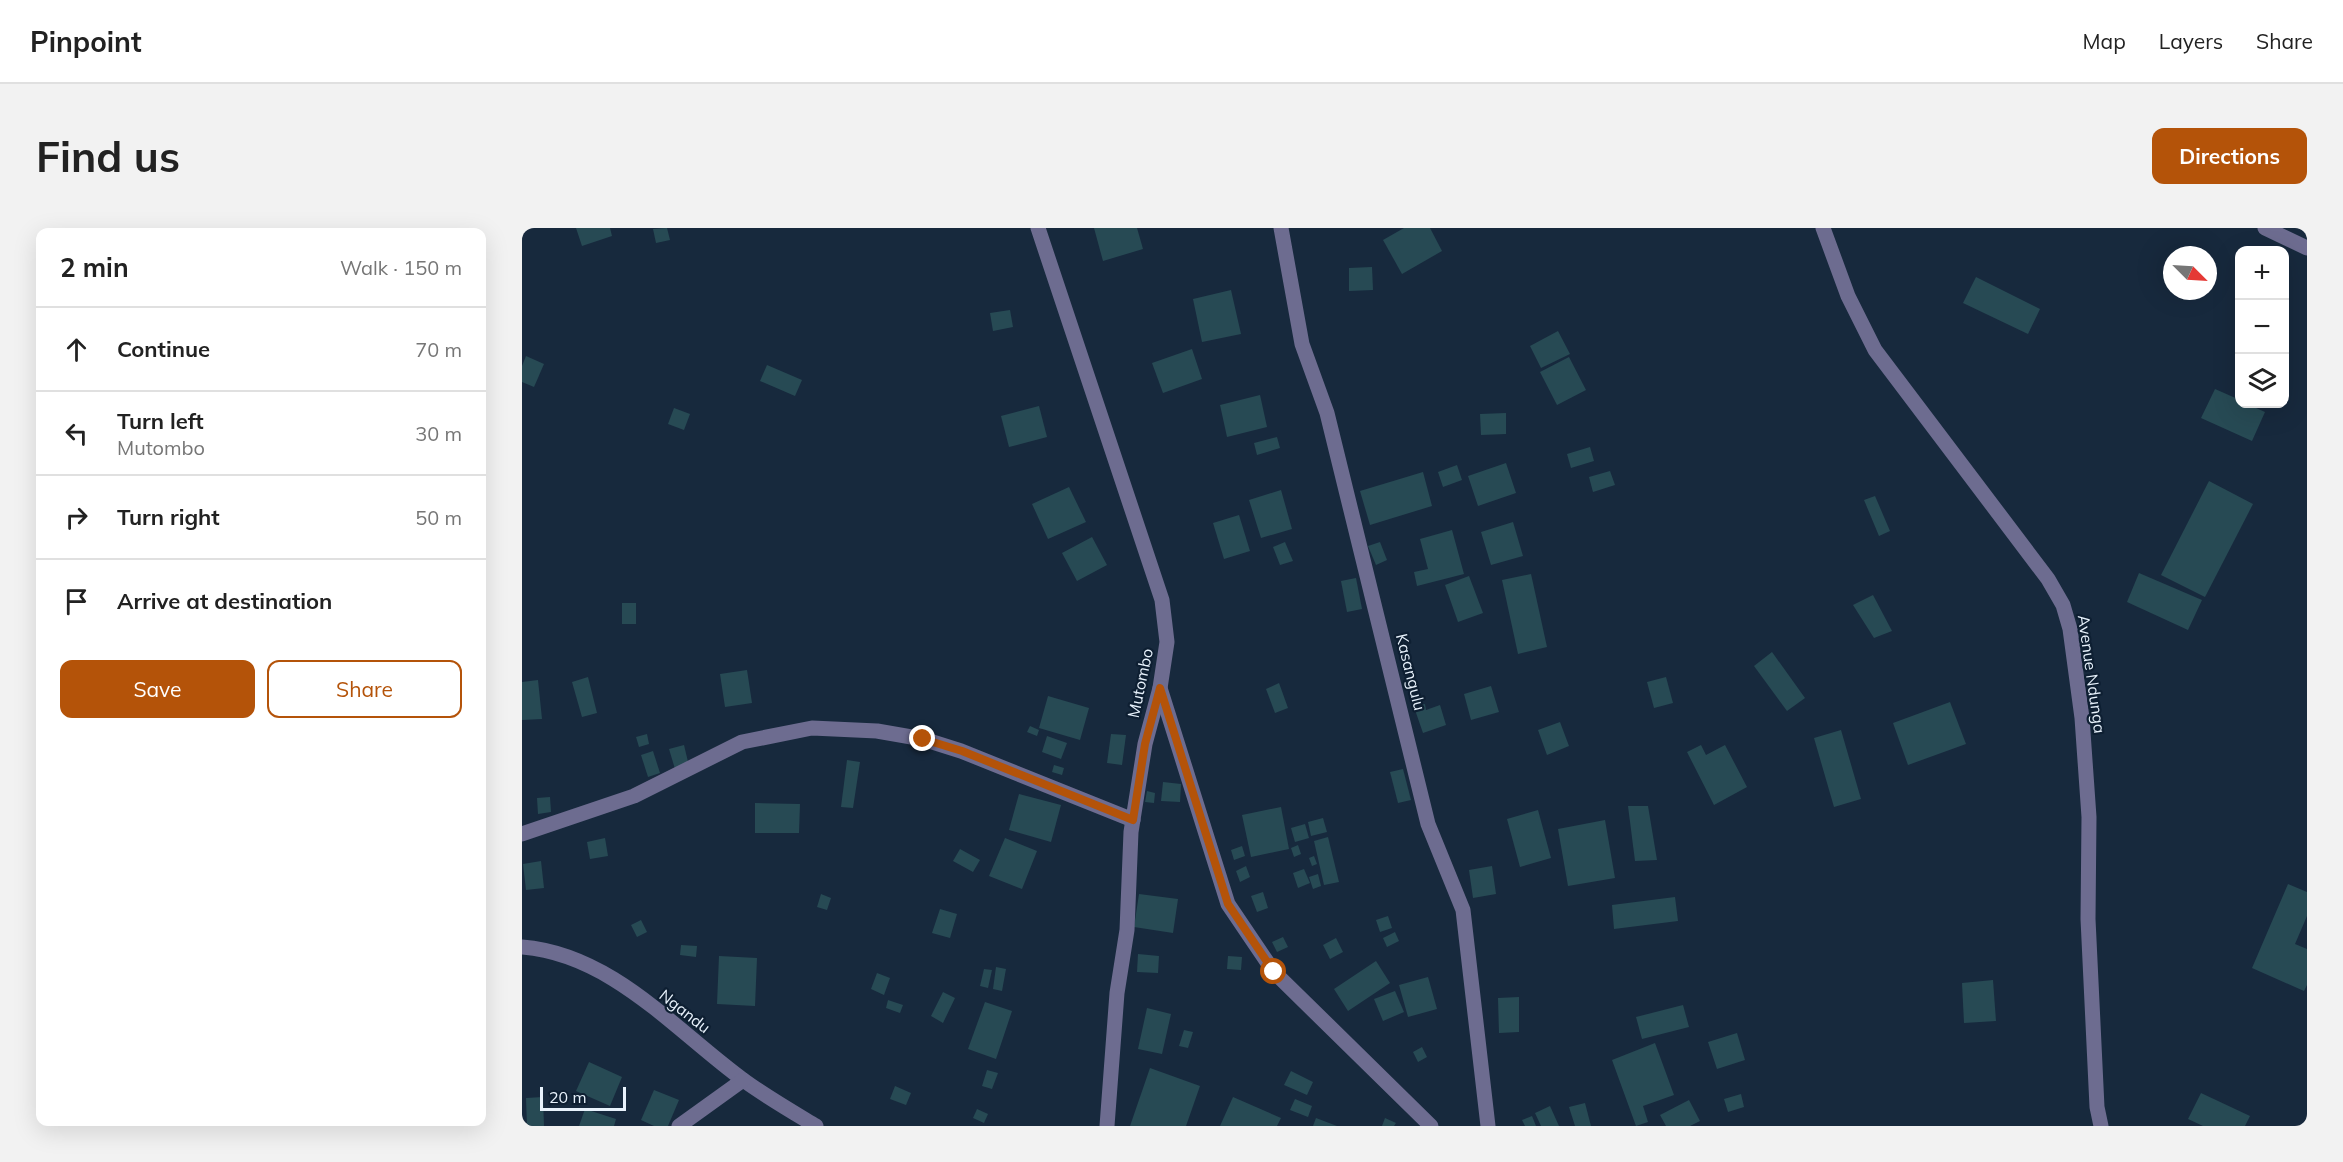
<!DOCTYPE html>
<meta charset="utf-8">
<style>
:root{--surface:#fff;--page:#f2f2f2;--text:#222;--muted:#767676;--line:#e0e0e0;--accent:#b45309}
body{margin:0;font-family:Mulish,sans-serif;background:var(--page);color:var(--text)}
.controls{position:absolute;right:18px;top:18px;display:grid;overflow:hidden;border-radius:12px;box-shadow:0 6px 24px #0002}
.controls button{width:54px;height:54px;display:grid;place-items:center;padding:0;border:0;border-bottom:2px solid var(--line);background:var(--surface);color:var(--text);font:30px sans-serif}
.compass{position:absolute;left:1641px;top:18px;width:54px;height:54px;border-radius:50%;background:var(--surface);box-shadow:0 6px 24px #0002;rotate:114deg}
.scale{position:absolute;left:18px;bottom:15px;width:86px;box-sizing:border-box;padding-left:6px;border:3px solid #e8f2fc;border-top:0;font-size:16px;line-height:21px;white-space:nowrap;color:#e8f2fc;-webkit-text-stroke:4px #0e1f32;paint-order:stroke}
.stop{position:absolute;width:18px;height:18px;margin:-14px;border:4px solid #b45309;border-radius:50%;background:#fff}
.stop.end{background:#b45309;border-color:#fff;box-shadow:0 2px 6px #0008}
.list{margin:0;padding:0;list-style:none}
h2{display:flex;justify-content:space-between;align-items:center;height:78px;margin:0;padding:0 24px;font-size:26px}
h2 small{font-size:20px;font-weight:400;color:var(--muted)}
.list li{display:grid;grid-template-columns:39px 1fr auto;gap:18px;align-items:center;box-sizing:border-box;height:84px;padding:0 24px;border-top:2px solid var(--line)}
.list b{display:block;font-size:22px;white-space:nowrap}
.list p{margin:0;font-size:20px;white-space:nowrap;color:var(--muted)}
.list em{font-size:20px;font-style:normal;color:var(--muted)}
.actions{display:flex;gap:12px;padding:18px 24px}
.actions a{flex:1;padding:14px 0;border:2px solid var(--accent);border-radius:12px;text-align:center;font-size:21px;color:var(--accent)}
.actions .main{background:var(--accent);color:#fff}
.icon{flex:none;width:33px;height:33px;fill:none;stroke:currentColor;stroke-width:2;stroke-linecap:round;stroke-linejoin:round}
.map{position:relative;flex:none;width:1785px;height:898px;overflow:hidden;border-radius:12px}
header{display:flex;align-items:center;gap:36px;box-sizing:border-box;height:84px;padding:0 30px;background:var(--surface);border-bottom:2px solid var(--line)}
header strong{font-size:28px}
nav{display:flex;gap:33px;margin-inline-start:auto;font-size:21px}
.intro{display:flex;align-items:center;justify-content:space-between;box-sizing:border-box;height:144px;padding:0 36px}
h1{margin:0;font-size:42px}
.button{padding:15px 27px;border-radius:12px;background:var(--accent);color:#fff;font-size:21px;font-weight:700}
main{display:flex;gap:36px;padding:0 36px}
aside{flex:1;background:var(--surface);border-radius:12px;box-shadow:0 6px 24px #0002}
.map>svg:first-child{display:block}
.building{fill:#274a54}
.lines{fill:none;stroke-linecap:round;stroke-linejoin:round}
.minor{stroke:#6d6c90;stroke-width:15}
.route{stroke:#b45309;stroke-width:8}
.labels{text-anchor:middle;stroke-width:4.5;stroke-linejoin:round;paint-order:stroke}
.street-label{font-size:16px;fill:#e8f2fc;stroke:#0e1f32}
</style>
<header>
<strong>Pinpoint</strong>
<nav><a>Map</a><a>Layers</a><a>Share</a></nav>
</header>
<div class="intro"><h1>Find us</h1><a class="button">Directions</a></div>
<main>
<aside>
<h2>2 min<small>Walk · 150 m</small></h2>
<ul class="list">
<li><svg class="icon" aria-label="ahead" viewBox="0 0 24 24"><path d="M12 20V5M6 11l6-6 6 6"/></svg><div><b>Continue</b></div><em>70 m</em></li>
<li><svg class="icon" aria-label="left" viewBox="0 0 24 24"><path d="M17 20v-9H6M10 6l-5 5 5 5"/></svg><div><b>Turn left</b><p>Mutombo</p></div><em>30 m</em></li>
<li><svg class="icon" aria-label="right" viewBox="0 0 24 24"><path d="M7 20v-9h11M14 6l5 5-5 5"/></svg><div><b>Turn right</b></div><em>50 m</em></li>
<li><svg class="icon" aria-label="arrive" viewBox="0 0 24 24"><path d="M6 21V4h12l-3 4 3 4H6"/></svg><div><b>Arrive at destination</b></div></li>
</ul>
<div class="actions"><a class="main">Save</a><a>Share</a></div>
</aside>
<div class="map">
<svg width="1785" height="898" viewBox="0 0 1785 898">
<rect width="100%" height="100%" fill="#17293d"/>
<g class="building">
<polygon points="54,0 88,0 90,8 60,18"/>
<polygon points="145,0 148,12 134,15 131,1"/>
<polygon points="572,0 615,0 621,21 581,33"/>
<polygon points="882,0 908,0 920,23 880,46 861,12"/>
<polygon points="850,39 851,62 827,63 827,40"/>
<polygon points="1454,49 1518,81 1506,106 1441,75"/>
<polygon points="709,62 719,106 680,114 671,71"/>
<polygon points="488,82 491,99 471,103 468,85"/>
<polygon points="1036,103 1048,126 1019,140 1008,118"/>
<polygon points="670,121 680,151 641,165 630,135"/>
<polygon points="4,128 22,136 12,159 0,154 0,138"/>
<polygon points="1047,129 1064,162 1035,177 1018,144"/>
<polygon points="245,137 280,152 273,168 238,153"/>
<polygon points="1693,161 1718,172 1718,176 1725,176 1743,184 1730,213 1679,190"/>
<polygon points="738,167 745,199 705,209 698,177"/>
<polygon points="517,178 525,209 487,219 479,188"/>
<polygon points="152,180 168,186 162,202 146,196"/>
<polygon points="984,185 984,206 959,207 958,186"/>
<polygon points="755,209 758,220 735,227 732,215"/>
<polygon points="1068,219 1072,233 1049,240 1045,226"/>
<polygon points="984,235 994,265 956,278 946,248"/>
<polygon points="935,237 940,252 921,259 916,244"/>
<polygon points="1088,243 1093,257 1071,264 1067,249"/>
<polygon points="901,244 910,278 848,297 838,263"/>
<polygon points="1687,253 1731,276 1683,369 1639,347"/>
<polygon points="547,259 564,294 526,311 510,276"/>
<polygon points="759,262 770,301 739,310 727,272"/>
<polygon points="1353,268 1368,303 1357,308 1342,272"/>
<polygon points="717,287 728,323 702,331 691,295"/>
<polygon points="991,294 1001,328 969,337 959,304"/>
<polygon points="930,302 942,346 895,358 892,344 906,341 898,311"/>
<polygon points="570,309 585,337 555,353 540,325"/>
<polygon points="763,314 771,333 758,337 751,319"/>
<polygon points="858,314 865,332 854,337 846,318"/>
<polygon points="1617,345 1680,372 1666,402 1605,374"/>
<polygon points="1009,346 1025,419 996,426 980,352"/>
<polygon points="947,348 961,385 936,394 923,357"/>
<polygon points="834,350 840,381 825,384 819,353"/>
<polygon points="1351,367 1370,403 1352,410 1331,377"/>
<rect x="100" y="375" width="14" height="21"/>
<polygon points="1250,424 1283,470 1265,483 1232,438"/>
<polygon points="225,442 230,475 203,479 198,446"/>
<polygon points="66,449 75,485 60,489 50,454"/>
<polygon points="1144,449 1151,475 1132,480 1125,454"/>
<polygon points="16,452 20,491 0,492 0,454"/>
<polygon points="757,455 766,480 753,485 744,461"/>
<polygon points="969,458 977,484 949,492 942,466"/>
<polygon points="526,468 567,480 558,512 517,500"/>
<polygon points="1428,474 1444,516 1386,537 1371,495"/>
<polygon points="903,476 904,482 918,477 924,497 901,505 892,479"/>
<polygon points="1038,494 1047,518 1025,527 1016,502"/>
<polygon points="508,498 517,502 515,508 505,504"/>
<polygon points="1319,502 1339,571 1312,579 1292,510"/>
<polygon points="125,506 127,516 117,519 114,509"/>
<polygon points="589,506 604,507 600,537 585,535"/>
<polygon points="525,508 545,515 539,531 520,524"/>
<polygon points="162,517 167,538 153,541 147,521"/>
<polygon points="1179,517 1184,527 1203,517 1225,559 1192,577 1165,524"/>
<polygon points="131,523 138,545 126,549 119,527"/>
<polygon points="325,532 338,534 331,580 319,579"/>
<polygon points="532,537 542,540 540,547 530,544"/>
<polygon points="881,541 889,572 876,575 868,544"/>
<polygon points="641,554 659,556 658,574 639,573"/>
<polygon points="625,563 633,565 632,575 623,574"/>
<polygon points="497,566 539,577 529,614 487,602"/>
<polygon points="28,569 29,584 16,586 15,570"/>
<polygon points="233,575 278,576 277,605 233,605"/>
<polygon points="1106,578 1126,578 1135,632 1113,633"/>
<polygon points="759,579 767,621 729,629 720,587"/>
<polygon points="1016,582 1029,630 998,639 985,591"/>
<polygon points="801,590 805,604 789,608 786,594"/>
<polygon points="1083,592 1093,650 1046,658 1036,601"/>
<polygon points="783,596 787,610 773,614 769,600"/>
<polygon points="806,609 817,654 802,657 792,613"/>
<polygon points="83,610 86,628 68,631 65,614"/>
<polygon points="483,610 515,623 500,661 467,648"/>
<polygon points="776,617 779,626 772,629 769,620"/>
<polygon points="720,618 723,628 712,632 709,622"/>
<polygon points="438,621 458,632 451,644 431,633"/>
<polygon points="792,628 795,636 790,638 787,630"/>
<polygon points="19,633 22,660 4,662 1,636"/>
<polygon points="724,638 728,649 718,654 714,643"/>
<polygon points="970,638 974,666 951,670 947,642"/>
<polygon points="782,641 788,655 776,660 771,645"/>
<polygon points="796,646 799,658 791,661 787,649"/>
<polygon points="1766,656 1785,664 1785,688 1773,716 1785,721 1785,757 1782,763 1730,740"/>
<polygon points="741,664 746,680 735,684 729,668"/>
<polygon points="299,666 309,670 305,682 295,679"/>
<polygon points="617,666 656,671 651,705 612,699"/>
<polygon points="1153,669 1156,693 1092,701 1090,677"/>
<polygon points="418,681 435,686 428,710 410,705"/>
<polygon points="866,688 870,700 858,704 854,692"/>
<polygon points="119,692 125,704 115,709 109,697"/>
<polygon points="873,704 877,713 865,719 861,710"/>
<polygon points="761,709 766,719 755,724 750,714"/>
<polygon points="814,710 821,724 808,731 801,717"/>
<polygon points="159,717 175,718 174,729 158,727"/>
<polygon points="616,726 637,728 636,745 615,744"/>
<polygon points="197,728 235,730 233,778 195,776"/>
<polygon points="706,728 720,729 719,742 705,741"/>
<polygon points="854,733 868,755 826,783 812,761"/>
<polygon points="474,739 484,741 480,763 471,761"/>
<polygon points="462,741 470,742 466,760 458,758"/>
<polygon points="355,745 368,750 362,767 349,761"/>
<polygon points="906,749 915,781 886,789 877,757"/>
<polygon points="1471,752 1474,793 1442,795 1440,755"/>
<polygon points="873,763 882,784 861,793 852,771"/>
<polygon points="421,764 433,770 421,795 409,788"/>
<polygon points="997,769 997,804 977,805 976,770"/>
<polygon points="366,772 381,777 378,785 364,780"/>
<polygon points="463,774 490,783 474,831 446,821"/>
<polygon points="1161,777 1167,799 1120,811 1114,789"/>
<polygon points="625,780 649,786 640,826 616,821"/>
<polygon points="662,802 671,804 666,820 657,818"/>
<polygon points="1215,805 1223,832 1195,841 1186,814"/>
<polygon points="1133,815 1152,867 1121,878 1126,894 1114,898 1090,832"/>
<polygon points="900,819 905,829 896,834 891,824"/>
<polygon points="67,834 100,849 88,878 54,863"/>
<polygon points="628,840 678,858 664,898 608,898"/>
<polygon points="465,842 476,845 470,861 460,858"/>
<polygon points="769,843 791,854 785,867 762,857"/>
<polygon points="373,858 389,865 384,877 368,871"/>
<polygon points="132,862 157,872 146,898 132,898 119,892"/>
<polygon points="1679,865 1728,888 1723,898 1681,898 1666,891"/>
<polygon points="1219,866 1222,879 1206,884 1202,871"/>
<polygon points="21,869 22,898 5,898 4,870"/>
<polygon points="711,869 759,890 755,898 698,898"/>
<polygon points="773,871 790,878 786,889 768,882"/>
<polygon points="1167,872 1178,893 1168,898 1144,898 1138,887"/>
<polygon points="1063,875 1069,898 1053,898 1047,879"/>
<polygon points="1028,878 1037,898 1019,898 1013,885"/>
<polygon points="63,881 94,891 92,898 57,898"/>
<polygon points="455,881 466,886 462,895 451,890"/>
<polygon points="1010,888 1014,898 1003,898 1000,892"/>
<polygon points="794,890 815,898 791,898"/>
<polygon points="863,890 874,895 872,898 860,898"/>
</g>
<g class="lines">
<g class="minor">
<polyline points="516,0 640,372 645,414 638,460 623,516 609,604 605,702 595,765 585,898"/>
<polyline points="759,0 780,116 805,185 906,596 941,682 966,898"/>
<polyline points="1301,0 1326,68 1353,122 1526,351 1541,377 1548,401 1560,490 1567,589 1566,691 1575,879 1579,898"/>
<polyline points="1743,0 1785,20"/>
<polyline points="638,460 706,676 752,744 909,898"/>
<polyline points="0,606 112,568 220,514 290,500 355,503 401,511 439,523 611,592"/>
<path d="M 0,719 C 89,726 152,801 220,851 C 243,868 269,883 294,898"/>
<polyline points="157,898 221,852"/>
</g>
</g>
<g class="lines">
<polyline class="route" points="401,511 440,523 611,592 623,516 638,460 706,676 752,744"/>
</g>
<g class="labels">
<g class="street-label">
<text transform="translate(889 444) rotate(76)" y="6">Kasangulu</text>
<text transform="translate(1570 446) rotate(82)" y="6">Avenue Ndunga</text>
<text transform="translate(618 455) rotate(-78)" y="6">Mutombo</text>
<text transform="translate(163 783) rotate(38)" y="6">Ngandu</text>
</g>
</g>
</svg>
<div class="controls">
<button>+</button>
<button>−</button>
<button><svg class="icon" aria-label="layers" viewBox="0 0 24 24"><path d="M12 4l9 5-9 5-9-5zM3 14l9 5 9-5"/></svg></button>
</div>
<svg class="compass" viewBox="-18 -18 36 36"><path d="M0-13l5 13h-10z" fill="#e53935"/><path d="M0 13l5-13h-10z" fill="#767676"/></svg>
<div class="scale">20 m</div>
<div class="stop" style="left:752px;top:744px"></div>
<div class="stop end" style="left:401px;top:511px"></div>
</div>
</main>
